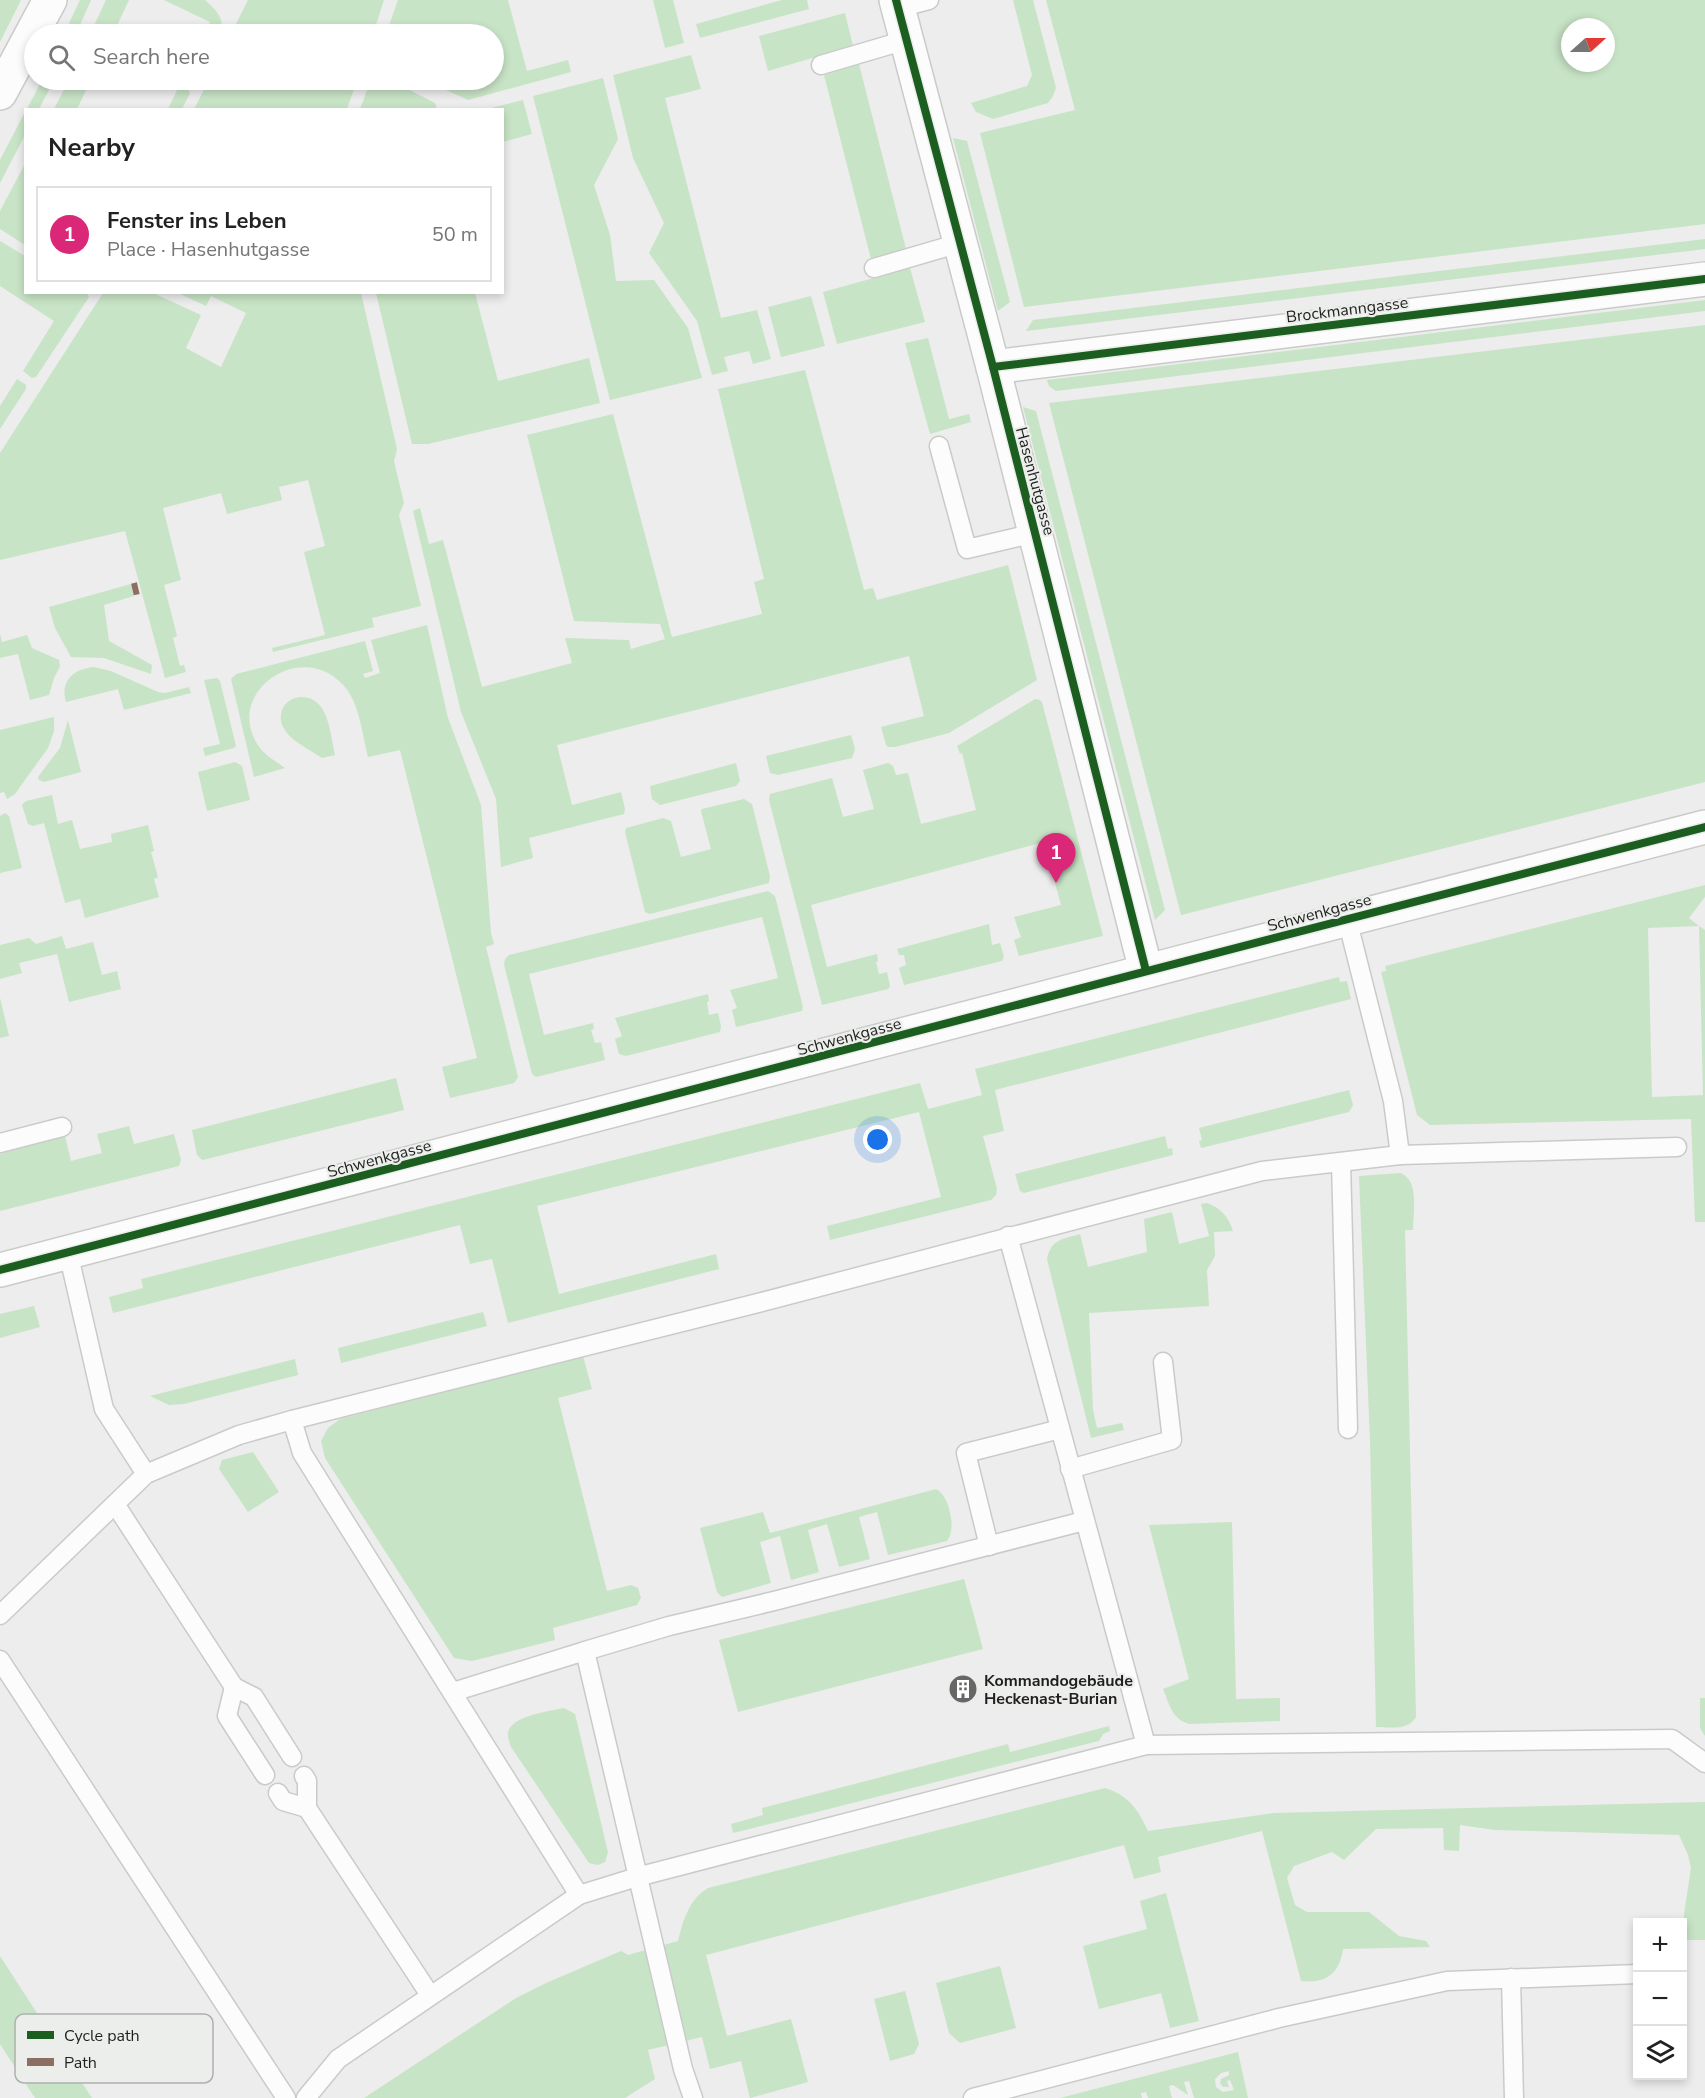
<!DOCTYPE html>
<meta charset="utf-8">
<style>
:root{--surface:#fff;--page:#f6f6f6;--text:#222;--muted:#767676;--line:#e0e0e0;--accent:#db2777}
body{margin:0;font-family:"Nunito Sans",sans-serif;background:var(--page);color:var(--text)}
.controls{position:absolute;right:18px;bottom:18px;display:grid;overflow:hidden;border-radius:0px;box-shadow:0 3px 9px #0003}
.controls button{width:54px;height:54px;display:grid;place-items:center;padding:0;border:0;border-bottom:2px solid var(--line);background:var(--surface);color:var(--text);font:30px sans-serif}
.compass{position:absolute;left:1561px;top:18px;width:54px;height:54px;border-radius:50%;background:var(--surface);box-shadow:0 3px 9px #0003;rotate:69deg}
.you{position:absolute;left:878px;top:1140px;width:21px;height:21px;margin:-15px;border:4px solid #fff;border-radius:50%;background:#1a73e8;box-shadow:0 0 0 9px #1a73e833}
.badge{display:grid;place-items:center;width:39px;height:39px;border-radius:50%;background:var(--accent);color:#fff;font-size:20px;font-weight:700}
.pin{position:absolute;translate:-50% -50px;filter:drop-shadow(0 2px 3px #0008)}
.pin::after{content:'';position:absolute;top:32px;width:21px;height:18px;background:inherit;clip-path:polygon(0 0,100% 0,50% 100%)}
.list{margin:0;padding:0;list-style:none}
h2{display:flex;justify-content:space-between;align-items:center;height:78px;margin:0;padding:0 24px;font-size:26px}
h2 small{font-size:20px;font-weight:400;color:var(--muted)}
.list li{display:grid;grid-template-columns:39px 1fr auto;gap:18px;align-items:center;box-sizing:border-box;height:96px;margin:0 12px 12px;padding:0 12px;border:2px solid var(--line);border-radius:0px}
.list b{display:block;font-size:22px;white-space:nowrap}
.list p{margin:0;font-size:20px;white-space:nowrap;color:var(--muted)}
.list em{font-size:20px;font-style:normal;color:var(--muted)}
.icon{flex:none;width:33px;height:33px;fill:none;stroke:currentColor;stroke-width:2;stroke-linecap:round;stroke-linejoin:round}
.map{position:relative;flex:none;width:1705px;height:2098px;overflow:hidden}
.search{position:absolute;background:var(--surface);box-shadow:0 3px 9px #0003;left:24px;top:24px;width:480px;height:66px;display:flex;align-items:center;gap:15px;box-sizing:border-box;padding:0 21px;border-radius:33px;color:var(--muted);font-size:22px}
.panel{position:absolute;background:var(--surface);box-shadow:0 3px 9px #0003;left:24px;top:108px;width:480px;height:186px;border-radius:0px}
.map>svg:first-child{display:block}
.green{fill:#c8e4c6;fill-rule:evenodd}
.lines{fill:none;stroke-linecap:round;stroke-linejoin:round}
.lane-casing{stroke:#c9cbc9;stroke-width:21}
.street-casing{stroke:#c9cbc9;stroke-width:36}
.lane{stroke:#fcfcfc;stroke-width:18}
.street{stroke:#fcfcfc;stroke-width:33}
.quiet{stroke:#8d6e63;stroke-width:6;stroke-dasharray:12 6;stroke-linecap:butt}
.cycleway-casing{stroke:#ebeeeb;stroke-width:11}
.cycleway{stroke:#1b5e20;stroke-width:8}
.labels{text-anchor:middle;stroke-width:4.5;stroke-linejoin:round;paint-order:stroke}
.street-label{font-size:16px;fill:#1f1f1e;stroke:#ebeeeb}
.poi-label{font-size:16px;font-weight:bold;fill:#1f1f1e;stroke:#ebeeeb;text-anchor:start}
.key{fill:#ebeeeb;stroke:#aeb0ae;stroke-width:1.5}
.key-label{font-size:16px;fill:#1f1f1e}
</style>
<div class="map">
<svg width="1705" height="2098" viewBox="0 0 1705 2098">
<rect width="100%" height="100%" fill="#ecedec"/>
<g class="green">
<polygon points="0,0 21,0 0,42"/>
<polygon points="80,0 91,0 76,34 64,34"/>
<polygon points="106,0 129,0 113,34 90,34"/>
<path d="M 164,0 L 205,0 C 216,10 226,19 220,34 L 204,34 L 210,22 Z"/>
<polygon points="248,0 384,0 373,34 231,34"/>
<polygon points="398,0 508,0 527,71 568,60 571,72 468,100 424,80 494,80 494,34 386,34"/>
<polygon points="653,0 673,0 684,43 665,48"/>
<polygon points="782,0 807,0 809,9 700,38 696,24"/>
<polygon points="1013,0 1033,0 1056,88 1053,96 1048,103 993,119 976,112 971,103 1027,86 1032,75"/>
<path d="M 1046,0 L 1705,0 L 1705,224 L 1024,307 L 980,133 L 1075,110 ZM 1570,27 L 1606,27 L 1606,63 L 1570,63 Z"/>
<polygon points="845,13 853,46 768,71 759,36"/>
<polygon points="691,55 701,89 665,98 721,318 757,310 771,359 753,364 749,351 724,357 728,371 712,375 697,321 649,253 664,223 633,158 613,75"/>
<polygon points="859,64 906,249 871,259 824,75"/>
<polygon points="603,78 618,139 594,185 610,235 616,281 654,280 688,328 702,378 610,400 533,96"/>
<polygon points="42,80 54,80 39,109 27,109"/>
<polygon points="69,80 91,80 77,109 54,109"/>
<polygon points="209,80 357,80 347,109 194,109"/>
<polygon points="371,80 390,80 435,103 437,109 360,109"/>
<polygon points="180,84 188,89 190,93 182,109 168,109"/>
<polygon points="523,100 532,134 503,142 502,110 487,109"/>
<polygon points="25,112 25,135 0,183 0,160"/>
<polygon points="953,138 967,141 1010,302 998,311"/>
<polygon points="25,164 25,245 0,229 0,211"/>
<polygon points="1705,239 1705,249 1026,331 1033,320"/>
<polygon points="0,241 25,256 26,292 87,293 89,297 36,377 32,378 23,371 54,321 0,286"/>
<polygon points="910,268 925,322 837,344 823,292"/>
<polygon points="103,293 153,293 201,315 186,348 221,367 246,313 211,296 206,306 178,293 361,293 397,449 394,461 404,503 399,515 421,606 372,618 374,627 273,652 272,648 325,635 304,552 325,546 308,480 279,487 282,500 227,514 221,493 163,508 181,580 164,585 177,636 173,638 180,666 184,665 186,672 165,678 125,531 0,560 0,453"/>
<polygon points="376,293 475,293 498,381 589,358 600,403 428,444 412,444"/>
<polygon points="811,296 825,346 781,357 768,307"/>
<polygon points="1705,300 1705,311 1056,391 1049,386 1047,380"/>
<polygon points="1705,325 1705,782 1181,915 1049,403"/>
<polygon points="928,338 949,419 969,414 971,422 930,434 905,343"/>
<polygon points="805,370 864,590 873,588 877,600 1008,565 1037,680 949,733 895,747 888,747 886,745 881,727 924,716 909,656 557,745 572,805 621,792 625,809 624,814 529,838 533,858 501,867 496,799 461,712 413,511 420,508 429,544 443,540 482,687 572,663 565,638 629,640 631,649 665,639 660,624 574,621 527,435 613,414 672,637 762,614 754,582 764,579 718,389"/>
<polygon points="17,379 26,385 26,389 0,429 0,406"/>
<polygon points="1023,407 1036,411 1165,910 1155,920"/>
<polygon points="131,584 134,596 104,605 109,641 152,665 151,674 104,658 71,657 55,628 49,607"/>
<path d="M 427,625 L 448,718 L 481,805 L 491,933 L 494,944 L 486,947 L 518,1077 L 514,1083 L 450,1098 L 442,1067 L 477,1058 L 400,750 L 368,757 C 363,737 360,709 348,691 C 306,633 219,693 260,748 C 267,757 277,762 285,768 L 254,777 L 231,679 L 236,674 L 365,641 L 373,671 L 363,674 L 365,678 L 380,673 L 371,640 Z"/>
<polygon points="0,634 2,642 27,635 32,648 59,660 60,666 54,678 49,695 30,700 18,654 0,658"/>
<path d="M 94,667 L 111,671 L 158,692 L 165,693 L 189,687 L 191,693 L 124,710 L 118,689 L 66,702 C 60,681 73,669 94,667 Z"/>
<polygon points="217,678 220,681 236,746 234,748 205,756 203,748 220,744 204,680"/>
<path d="M 300,697 C 329,696 330,733 335,755 L 322,758 C 306,747 274,734 282,710 C 285,702 292,698 300,697 Z"/>
<polygon points="1035,699 1040,700 1042,702 1103,936 1019,956 1014,940 1021,937 1014,917 1061,905 1044,842 811,905 827,967 877,954 878,961 876,962 879,974 887,972 890,986 888,989 822,1005 769,800 770,794 832,778 843,817 874,809 863,770 888,763 893,766 896,775 908,773 921,824 976,810 962,753 960,754 957,746"/>
<polygon points="54,717 54,731 48,748 15,794 7,799 4,792 0,793 0,730"/>
<polygon points="68,720 81,772 44,782 39,780 38,777 60,748"/>
<polygon points="851,735 855,749 852,758 778,775 770,773 766,756"/>
<polygon points="235,762 242,766 250,800 207,811 198,772"/>
<polygon points="736,763 740,781 736,786 660,805 652,799 650,786"/>
<polygon points="52,795 58,824 72,820 80,849 112,842 111,834 148,825 154,851 151,852 158,877 154,879 159,897 85,918 80,899 65,903 44,823 33,826 28,824 22,805 26,801"/>
<polygon points="744,799 752,804 770,876 769,883 650,914 645,912 625,832 626,828 663,818 671,821 681,857 711,849 701,811 702,809"/>
<polygon points="5,813 9,816 22,868 0,873 0,816"/>
<polygon points="1705,885 1705,897 1689,918 1699,926 1648,928 1652,1097 1703,1095 1699,926 1705,930 1705,1222 1695,1222 1691,1119 1430,1125 1417,1115 1381,972 1386,971 1385,966"/>
<polygon points="768,891 775,896 803,1007 802,1011 736,1027 732,1010 737,1008 730,990 778,978 762,917 529,974 544,1035 593,1023 594,1029 591,1030 595,1043 601,1042 605,1060 536,1077 532,1074 504,965 505,959 509,955"/>
<polygon points="989,924 992,945 1000,943 1004,957 1002,961 904,985 899,968 906,965 904,955 899,955 897,949"/>
<polygon points="62,936 66,949 93,942 102,975 117,971 121,989 69,1002 57,954 19,963 22,973 0,979 0,945 29,938 36,944"/>
<polygon points="1339,977 1340,982 1347,981 1351,999 995,1090 1004,1131 983,1136 997,1189 996,1195 991,1200 830,1240 827,1226 941,1197 919,1112 537,1206 559,1294 716,1254 719,1269 508,1323 492,1259 470,1264 460,1225 113,1313 109,1297 143,1288 141,1279 920,1083 928,1109 982,1095 975,1069"/>
<polygon points="708,994 709,1001 707,1002 709,1015 718,1013 721,1026 720,1032 626,1056 619,1054 615,1039 622,1036 615,1018"/>
<polygon points="0,998 9,1036 0,1038"/>
<polygon points="396,1078 404,1110 207,1159 202,1160 197,1155 192,1130"/>
<polygon points="1349,1090 1353,1105 1349,1112 1201,1148 1199,1141 1202,1140 1199,1128"/>
<polygon points="129,1126 134,1144 174,1134 181,1160 179,1166 0,1211 0,1154 65,1136 71,1161 102,1153 97,1134"/>
<polygon points="1165,1136 1168,1149 1172,1148 1173,1155 1024,1193 1020,1191 1015,1174"/>
<path d="M 1400,1173 C 1420,1180 1413,1212 1413,1230 L 1405,1230 L 1416,1717 C 1408,1731 1390,1727 1376,1727 L 1370,1440 L 1359,1176 Z"/>
<path d="M 1207,1203 C 1222,1209 1228,1216 1233,1231 L 1214,1232 L 1215,1256 L 1207,1270 L 1209,1306 L 1089,1313 L 1093,1410 L 1097,1428 L 1122,1423 L 1124,1430 L 1091,1438 L 1047,1259 C 1051,1239 1063,1239 1080,1234 L 1088,1267 L 1147,1252 L 1144,1219 L 1172,1212 L 1179,1244 L 1209,1236 L 1201,1204 Z"/>
<polygon points="34,1306 40,1327 0,1338 0,1314"/>
<polygon points="483,1312 487,1326 341,1363 338,1348"/>
<polygon points="583,1356 592,1389 558,1398 607,1591 631,1585 638,1588 641,1598 637,1605 553,1628 555,1640 472,1661 454,1658 325,1458 321,1441 328,1428 340,1419"/>
<polygon points="295,1359 298,1375 184,1404 169,1405 150,1396"/>
<polygon points="253,1452 279,1492 248,1512 219,1469 222,1460"/>
<path d="M 936,1489 C 949,1495 957,1529 947,1541 L 888,1555 L 877,1512 L 859,1517 L 870,1559 L 839,1567 L 827,1524 L 808,1530 L 819,1572 L 791,1580 L 780,1536 L 760,1542 L 771,1583 L 722,1597 L 717,1592 L 700,1528 L 763,1512 L 770,1533 Z"/>
<path d="M 1232,1522 L 1236,1699 L 1280,1698 L 1280,1721 L 1189,1724 C 1171,1718 1170,1705 1163,1689 L 1189,1679 L 1149,1525 Z"/>
<polygon points="964,1579 983,1649 738,1712 719,1640"/>
<polygon points="1700,1698 1705,1698 1705,1736 1700,1728"/>
<path d="M 564,1708 L 575,1714 L 608,1852 L 605,1862 L 598,1865 L 589,1863 L 511,1747 C 510,1743 507,1737 508,1733 C 510,1716 550,1711 564,1708 Z"/>
<polygon points="1109,1726 1110,1731 1103,1734 1099,1741 733,1833 731,1824 763,1815 762,1808 1008,1744 1010,1752"/>
<path d="M 1105,1788 C 1128,1795 1138,1809 1148,1831 L 1274,1813 L 1705,1802 L 1705,1940 L 1683,1940 L 1684,1914 L 1691,1868 L 1688,1855 L 1679,1835 L 1495,1830 L 1460,1825 L 1459,1851 L 1444,1850 L 1443,1828 L 1376,1829 L 1344,1860 L 1332,1852 L 1294,1866 L 1287,1878 L 1295,1905 L 1307,1912 L 1369,1912 L 1399,1936 L 1426,1941 L 1430,1947 L 1343,1949 C 1340,1973 1326,1984 1301,1981 L 1262,1831 L 1158,1857 L 1161,1872 L 1134,1879 L 1124,1845 L 706,1955 L 727,2036 L 791,2019 L 808,2082 L 750,2098 L 741,2061 L 710,2069 L 702,2037 L 648,2050 L 655,2079 L 625,2098 L 364,2098 L 516,1998 L 546,1983 L 621,1951 L 628,1955 L 678,1941 C 683,1921 689,1899 708,1888 Z"/>
<polygon points="1166,1893 1199,2021 1170,2028 1161,1993 1099,2009 1083,1946 1147,1929 1140,1901"/>
<polygon points="0,1956 92,2098 35,2098 0,2044"/>
<polygon points="1000,1966 1016,2028 960,2043 949,2033 936,1983"/>
<polygon points="905,1991 919,2044 914,2054 890,2061 874,1999"/>
<path d="M 1238,2052 L 1248,2098 L 1194,2098 L 1189,2081 L 1184,2082 L 1188,2095 L 1173,2085 L 1169,2086 L 1172,2098 L 1148,2098 L 1146,2092 L 1141,2093 L 1142,2098 L 1060,2098 ZM 1229,2071 L 1229,2075 L 1221,2079 L 1220,2083 L 1223,2087 L 1229,2087 L 1227,2081 L 1230,2080 L 1234,2090 L 1223,2092 L 1216,2087 L 1215,2079 L 1221,2073 Z"/>
</g>
<g class="lines">
<g class="lane-casing">
<g id="lane">
<polyline points="898,8 929,0"/>
<polyline points="821,65 906,40"/>
<polyline points="874,268 960,243"/>
<polyline points="939,446 967,549 1035,533"/>
<polyline points="1347,919 1393,1101 1400,1155"/>
<polyline points="0,1143 62,1127"/>
<polyline points="1341,1162 1348,1429"/>
<polyline points="1008,1236 1146,1745"/>
<polyline points="68,1252 104,1409 146,1474"/>
<polyline points="292,1420 302,1453 579,1895"/>
<polyline points="1070,1469 1172,1440 1163,1362"/>
<polyline points="115,1504 234,1687 254,1697 292,1757"/>
<polyline points="989,1546 966,1453 1060,1429"/>
<polyline points="0,1615 146,1474 239,1435 292,1420 758,1303 1262,1171 1400,1155 1677,1147"/>
<polyline points="0,1660 286,2098"/>
<polyline points="234,1687 227,1716 265,1775"/>
<polyline points="453,1692 585,1651"/>
<polyline points="304,1776 307,1781 307,1808 430,1995"/>
<polyline points="278,1793 283,1801 307,1808"/>
<polyline points="1511,1978 1514,2098"/>
<polyline points="306,2098 338,2059 579,1895 637,1877 1146,1745 1672,1739 1705,1763"/>
<polyline points="693,2098 683,2069 585,1651 669,1626 774,1601 1084,1521"/>
<polyline points="973,2098 1279,2018 1447,1981 1638,1974"/>
</g>
</g>
<g class="street-casing">
<g id="street">
<polyline points="896,0 993,367 1146,971"/>
<polyline points="0,93 50,0"/>
<polyline points="993,367 1705,279"/>
<path d="M 0,1270 C 569,1124 1136,972 1705,827"/>
</g>
</g>
<use href="#lane" class="lane"/>
<use href="#street" class="street"/>
<polyline class="quiet" points="134,583 137,596"/>
<g class="cycleway-casing">
<g id="cycleway">
<polyline points="896,0 993,367 1146,971"/>
<polyline points="993,367 1705,279"/>
<path d="M 0,1270 C 569,1124 1136,972 1705,827"/>
</g>
</g>
<use href="#cycleway" class="cycleway"/>
</g>
<defs>
<g id="building-disc" transform="scale(1.5)"><circle r="9.5" fill="#676766" stroke="#ebeeeb"/><path d="M-4-6H4V6H1V3H-1V6H-4ZM-2.5-4.3h1.7v1.8h-1.7ZM.8-4.3h1.7v1.8H.8ZM-2.5-1h1.7V.8h-1.7ZM.8-1h1.7V.8H.8Z" fill="#fff"/></g>
</defs>
<g fill-rule="evenodd">
<use href="#building-disc" x="963" y="1689"/>
</g>
<g class="labels">
<g class="street-label">
<text transform="translate(1347 309) rotate(-7)" y="6">Brockmanngasse</text>
<text transform="translate(1036 481) rotate(75)" y="6">Hasenhutgasse</text>
<text transform="translate(1319 912) rotate(-15)" y="6">Schwenkgasse</text>
<text transform="translate(849 1036) rotate(-15)" y="6">Schwenkgasse</text>
<text transform="translate(379 1158) rotate(-15)" y="6">Schwenkgasse</text>
</g>
<g class="poi-label">
<text x="984" y="1686">Kommandogebäude<tspan x="984" dy="18">Heckenast-Burian</tspan></text>
</g>
</g>
<rect x="15" y="2014" width="198" height="69" rx="9" class="key"/>
<rect x="27" y="2031" width="27" height="8" fill="#1b5e20"/>
<rect x="27" y="2058" width="27" height="8" fill="#8d6e63"/>
<g class="key-label">
<text x="64" y="2041">Cycle path</text>
<text x="64" y="2068">Path</text>
</g>
</svg>
<div class="controls">
<button>+</button>
<button>−</button>
<button><svg class="icon" aria-label="layers" viewBox="0 0 24 24"><path d="M12 4l9 5-9 5-9-5zM3 14l9 5 9-5"/></svg></button>
</div>
<svg class="compass" viewBox="-18 -18 36 36"><path d="M0-13l5 13h-10z" fill="#e53935"/><path d="M0 13l5-13h-10z" fill="#767676"/></svg>
<div class="you"></div>
<div class="pin badge" style="left:1056px;top:883px">1</div>
<div class="search"><svg class="icon" aria-label="search" viewBox="0 0 24 24"><circle cx="10" cy="10" r="6"/><path d="M15 15l6 6"/></svg>Search here</div>
<section class="panel">
<h2>Nearby<small></small></h2>
<ul class="list">
<li><span class="badge">1</span><div><b>Fenster ins Leben</b><p>Place · Hasenhutgasse</p></div><em>50 m</em></li>
</ul>
</section>
</div>
